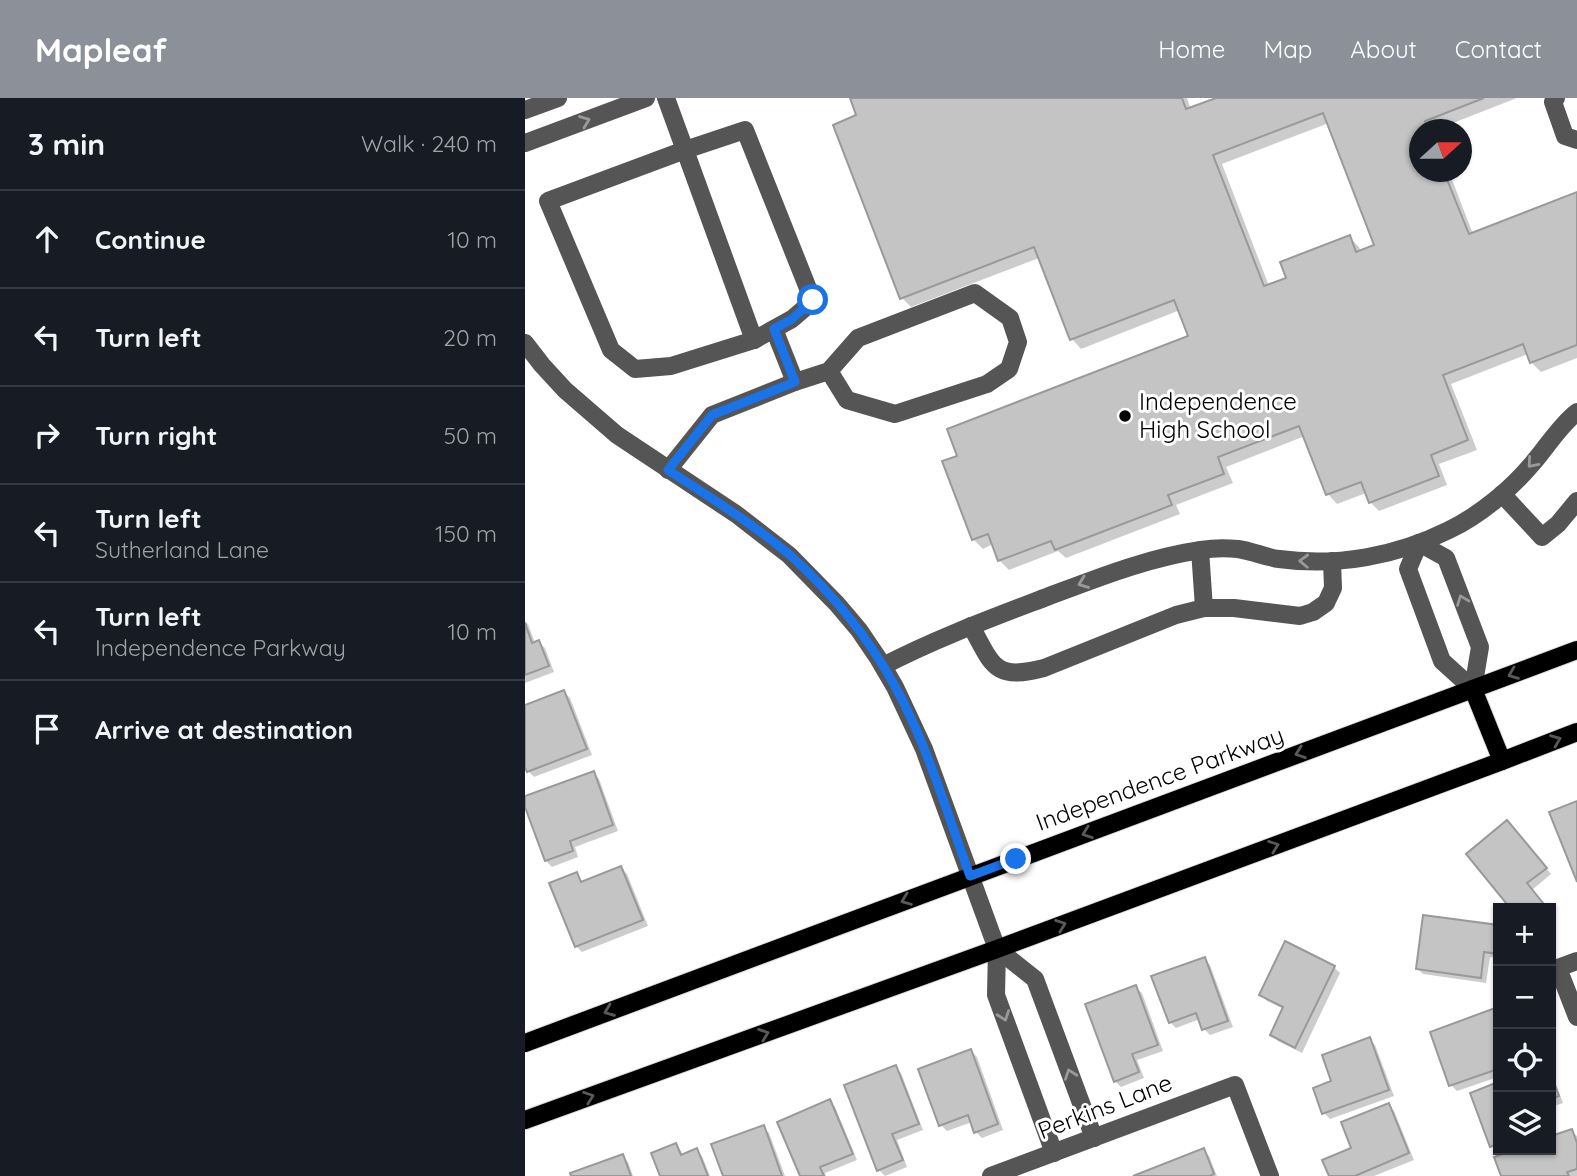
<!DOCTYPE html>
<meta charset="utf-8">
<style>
:root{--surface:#171b24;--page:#242831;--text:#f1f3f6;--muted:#9ea1a6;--line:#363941;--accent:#8c9099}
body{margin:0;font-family:Quicksand,sans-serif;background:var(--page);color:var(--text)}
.controls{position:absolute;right:21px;bottom:21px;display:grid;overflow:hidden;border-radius:0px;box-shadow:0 2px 5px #0004}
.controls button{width:63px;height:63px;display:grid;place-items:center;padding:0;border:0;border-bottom:2px solid var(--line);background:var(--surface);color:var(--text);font:35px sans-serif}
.compass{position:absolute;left:884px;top:21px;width:63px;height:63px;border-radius:50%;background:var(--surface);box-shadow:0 2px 5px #0004;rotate:69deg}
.stop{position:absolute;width:21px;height:21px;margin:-16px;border:5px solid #1a73e8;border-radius:50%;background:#fff}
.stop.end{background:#1a73e8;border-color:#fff;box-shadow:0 2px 7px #0008}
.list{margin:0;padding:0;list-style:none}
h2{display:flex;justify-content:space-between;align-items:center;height:91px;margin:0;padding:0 28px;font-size:30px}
h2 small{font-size:23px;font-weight:400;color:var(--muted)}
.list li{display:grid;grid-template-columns:46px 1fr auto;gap:21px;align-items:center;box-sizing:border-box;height:98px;padding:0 28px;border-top:2px solid var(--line)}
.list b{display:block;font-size:26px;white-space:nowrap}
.list p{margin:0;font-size:23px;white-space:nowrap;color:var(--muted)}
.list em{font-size:23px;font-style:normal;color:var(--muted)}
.icon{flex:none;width:38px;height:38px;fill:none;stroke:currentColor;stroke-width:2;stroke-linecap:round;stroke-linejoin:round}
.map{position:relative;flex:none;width:1052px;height:1078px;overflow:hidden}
header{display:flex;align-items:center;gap:42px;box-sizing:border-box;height:98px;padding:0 35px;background:var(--accent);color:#fff}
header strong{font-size:33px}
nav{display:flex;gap:38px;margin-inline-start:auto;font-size:24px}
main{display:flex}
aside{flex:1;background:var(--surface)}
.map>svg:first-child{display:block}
.shadow{fill:#0003;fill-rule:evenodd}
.building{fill:#c4c4c4;stroke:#999;stroke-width:2;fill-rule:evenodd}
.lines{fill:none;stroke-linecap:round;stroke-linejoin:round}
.major-casing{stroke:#dbdbdb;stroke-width:20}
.minor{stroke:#555;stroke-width:18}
.major{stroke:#000;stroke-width:18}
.oneway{stroke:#999}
.oneway2{stroke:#595959}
.route{stroke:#1a73e8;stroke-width:9}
.poi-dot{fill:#000;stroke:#fff;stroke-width:2.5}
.labels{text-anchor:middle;stroke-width:6;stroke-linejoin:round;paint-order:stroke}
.poi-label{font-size:24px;fill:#000;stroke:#fff;text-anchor:start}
.street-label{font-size:24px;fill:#000;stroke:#fff}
</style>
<header>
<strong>Mapleaf</strong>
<nav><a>Home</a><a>Map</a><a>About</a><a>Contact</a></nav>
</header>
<main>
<aside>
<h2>3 min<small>Walk · 240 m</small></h2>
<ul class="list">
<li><svg class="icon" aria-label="ahead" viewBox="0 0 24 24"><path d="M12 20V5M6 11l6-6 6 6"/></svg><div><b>Continue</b></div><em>10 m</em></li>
<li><svg class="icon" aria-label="left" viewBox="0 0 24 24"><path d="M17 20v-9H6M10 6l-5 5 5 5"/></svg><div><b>Turn left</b></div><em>20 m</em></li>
<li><svg class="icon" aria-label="right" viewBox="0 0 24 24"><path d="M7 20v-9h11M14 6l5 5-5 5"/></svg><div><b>Turn right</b></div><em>50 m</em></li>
<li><svg class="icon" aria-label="left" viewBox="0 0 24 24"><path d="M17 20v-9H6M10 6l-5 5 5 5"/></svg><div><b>Turn left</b><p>Sutherland Lane</p></div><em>150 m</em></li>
<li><svg class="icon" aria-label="left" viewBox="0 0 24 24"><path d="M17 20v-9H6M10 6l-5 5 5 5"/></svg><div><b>Turn left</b><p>Independence Parkway</p></div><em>10 m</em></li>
<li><svg class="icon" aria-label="arrive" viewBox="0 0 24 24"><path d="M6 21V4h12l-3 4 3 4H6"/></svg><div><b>Arrive at destination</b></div></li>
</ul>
</aside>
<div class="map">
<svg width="1052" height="1078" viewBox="0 0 1052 1078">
<rect width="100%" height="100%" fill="#fff"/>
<g class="shadow">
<path d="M 327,0 L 662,0 L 666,12 L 696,0 L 992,0 L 910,32 L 894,32 L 894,74 L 924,74 L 948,136 L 1052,96 L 1052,260 L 1016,274 L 1006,264 L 1003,256 L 926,286 L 952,352 L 914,366 L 922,387 L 854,413 L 845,404 L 841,395 L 812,406 L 803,396 L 780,338 L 701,369 L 708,385 L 651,407 L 655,416 L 541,460 L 533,453 L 484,472 L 475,463 L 468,446 L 458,451 L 448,441 L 434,359 L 665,239 L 655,212 L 556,251 L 547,241 L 514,160 L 386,209 L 377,200 L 334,18 ZM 804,25 L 851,148 L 836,154 L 834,149 L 824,139 L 763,181 L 744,188 L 697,66 Z"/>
<polygon points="0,523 3,526 10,545 14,544 20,550 29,574 0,585"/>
<polygon points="39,594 45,600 67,657 9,679 3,673 0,665 0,609"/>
<polygon points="68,675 74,681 93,733 50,749 53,759 27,769 21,763 0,704 0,700"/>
<polygon points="988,730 1026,776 1007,792 1021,810 987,810 943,756"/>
<polygon points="96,770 102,776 123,828 57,854 51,848 51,776 59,785"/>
<polygon points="899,819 973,829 973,860 965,859 961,885 898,876 892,870"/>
<polygon points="679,861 685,867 708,929 685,937 679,931 675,921 651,930 645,924"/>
<polygon points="809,869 815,875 777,955 753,943 747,937 759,911 742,903 736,897"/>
<polygon points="611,889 617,895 638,953 612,962 619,980 596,989 590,983"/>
<polygon points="973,911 973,979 932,993 926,987 907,935"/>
<polygon points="844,941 850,947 869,998 805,1021 799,1015 790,991 809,984"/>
<polygon points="446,953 452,959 478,1032 457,1040 451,1034 447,1024 422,1033 416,1027"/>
<polygon points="370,969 376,975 398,1032 372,1042 382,1069 360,1078 354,1072"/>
<polygon points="1026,973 1038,1005 1026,1009"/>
<polygon points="973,986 973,1052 978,1052 973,1054 967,1048 947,996"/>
<polygon points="304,1003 310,1009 332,1062 300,1075 301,1078 277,1078"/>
<polygon points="863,1007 869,1013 889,1062 849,1078 806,1078"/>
<polygon points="238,1029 244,1035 260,1078 199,1078"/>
<polygon points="1046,1033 1052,1038 1052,1078 978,1078 971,1060 994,1052 1026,1052 1026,1040"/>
<polygon points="150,1047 156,1053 158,1058 171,1052 177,1058 185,1078 137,1078"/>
<polygon points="678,1052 684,1058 692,1078 613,1078"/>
<polygon points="97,1058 103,1064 108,1078 48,1078"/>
</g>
<g class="building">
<path d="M 325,0 L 657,0 L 661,11 L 691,0 L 959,0 L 900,23 L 903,32 L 894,32 L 894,74 L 919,74 L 944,136 L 1052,94 L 1052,247 L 1005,265 L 998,246 L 918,277 L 943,342 L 906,357 L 914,378 L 844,405 L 836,384 L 801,397 L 774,328 L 693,359 L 699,376 L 643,397 L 647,407 L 530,452 L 526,443 L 473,463 L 463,436 L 447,442 L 417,363 L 432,358 L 422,331 L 663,238 L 649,202 L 545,242 L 509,149 L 375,201 L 308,27 L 331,17 ZM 798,15 L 849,147 L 831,154 L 825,137 L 755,164 L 761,180 L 739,188 L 688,57 Z"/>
<polygon points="0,525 7,545 14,542 24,568 0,577"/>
<polygon points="39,592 62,651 2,674 0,670 0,607"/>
<polygon points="69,673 88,727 45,743 48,753 20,763 0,709 0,698"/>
<polygon points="1052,703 1052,784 1024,714"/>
<polygon points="982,722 1022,770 1002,785 1018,805 1011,810 985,810 941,756"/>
<polygon points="96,768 118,822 50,849 24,785 52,774 56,784"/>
<polygon points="898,817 973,827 973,856 959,854 956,880 891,871"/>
<polygon points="760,843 810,868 770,950 745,937 758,909 734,897"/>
<polygon points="680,859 703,923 677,932 671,915 644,925 626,878"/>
<polygon points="611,887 633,947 607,956 614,974 589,984 560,906"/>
<polygon points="973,909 973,971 924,988 905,934"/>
<polygon points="845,939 864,992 797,1016 788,990 806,983 797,957"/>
<polygon points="446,951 473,1026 449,1035 443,1017 414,1028 393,971"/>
<polygon points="371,967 394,1026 367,1036 378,1062 352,1073 319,987"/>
<polygon points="1026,978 1034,998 1026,1001"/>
<polygon points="973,984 973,1046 965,1049 945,995"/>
<polygon points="305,1001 328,1056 295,1069 299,1078 275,1078 252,1024"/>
<polygon points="864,1005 884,1055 830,1078 804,1078 797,1062 826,1050 816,1024"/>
<polygon points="239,1027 257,1078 198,1078 186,1046"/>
<polygon points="1047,1031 1052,1045 1052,1071 1042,1074 1044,1078 976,1078 969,1059 989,1052 1026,1052 1026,1038"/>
<polygon points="151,1045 156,1057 172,1050 183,1078 134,1078 135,1078 126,1055"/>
<polygon points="679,1050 689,1076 685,1078 608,1078"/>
<polygon points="98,1056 106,1078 46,1078 45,1075"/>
</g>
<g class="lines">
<g class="major-casing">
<g id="major">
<polyline points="948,591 977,663"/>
<polyline points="0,945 1052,552"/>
<polyline points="0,1022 472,851 977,663 1052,634"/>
</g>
</g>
<g class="minor">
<polyline points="141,0 229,242"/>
<polyline points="1031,0 1028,4 1040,38 1052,42"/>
<polyline points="0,12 33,0"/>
<polygon points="220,32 288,203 267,221 229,242 146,268 110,271 86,252 23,103 160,52"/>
<polyline points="0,45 121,0"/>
<polyline points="249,231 270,284"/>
<polyline points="0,245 17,267 40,292 92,337 211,416 264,457 312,506 334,532 353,560 370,589 399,651 472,851 471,897 529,1055"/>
<polyline points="143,372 187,317 270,284 304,273 333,240 450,195 485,220 493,244 484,271 462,286 370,316 322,302 304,273"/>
<polyline points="977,396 1017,439 1033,426 1052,403"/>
<polyline points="894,445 921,460 955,549 948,591"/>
<polyline points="894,445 883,471 917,563 948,591"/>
<polyline points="675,452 679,510"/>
<path d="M 446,528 C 468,568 469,583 519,570 L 651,517 L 679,510 L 709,510 L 775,518 L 788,514 L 801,505 L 808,490 L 807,463"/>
<path d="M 358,568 C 410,541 464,521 519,500 C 570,481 621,460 676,452 C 688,450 701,450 713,451 C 727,453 740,459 754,461 C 812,469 872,458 924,432 C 955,417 985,392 1007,366 C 1022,349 1034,328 1052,314"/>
<polyline points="472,851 510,881 569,1040"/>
<polyline points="1052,863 1033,870 1052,919"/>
<polyline points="466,1078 710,987 745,1078"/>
</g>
<use href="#major" class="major"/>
</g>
<defs><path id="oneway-chevron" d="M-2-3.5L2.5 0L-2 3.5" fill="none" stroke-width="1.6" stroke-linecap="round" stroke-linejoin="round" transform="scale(1.75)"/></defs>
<g class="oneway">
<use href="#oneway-chevron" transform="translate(60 23) rotate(-21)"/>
<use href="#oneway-chevron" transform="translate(1007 365) rotate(131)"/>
<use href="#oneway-chevron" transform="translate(779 463) rotate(-178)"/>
<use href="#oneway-chevron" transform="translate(558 485) rotate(159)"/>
<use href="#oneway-chevron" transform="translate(937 502) rotate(-111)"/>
<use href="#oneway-chevron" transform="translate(479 918) rotate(70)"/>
<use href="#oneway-chevron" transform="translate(545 976) rotate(-110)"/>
</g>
<g class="oneway2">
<use href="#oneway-chevron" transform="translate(988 576) rotate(159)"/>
<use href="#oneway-chevron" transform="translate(1031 642) rotate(-22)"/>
<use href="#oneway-chevron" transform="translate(775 655) rotate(160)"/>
<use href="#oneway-chevron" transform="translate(562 735) rotate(160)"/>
<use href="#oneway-chevron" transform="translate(749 748) rotate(-20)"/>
<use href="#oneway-chevron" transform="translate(381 802) rotate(159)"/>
<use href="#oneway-chevron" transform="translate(536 827) rotate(-20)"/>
<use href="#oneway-chevron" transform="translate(84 913) rotate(159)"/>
<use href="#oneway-chevron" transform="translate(239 936) rotate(-20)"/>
<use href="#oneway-chevron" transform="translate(64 999) rotate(-20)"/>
</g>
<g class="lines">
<path class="route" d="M 288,202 L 267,221 L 249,231 L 270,284 L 187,317 L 143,372 C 184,399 227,425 265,457 C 307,495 344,540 371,590 C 403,649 422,715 445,778 L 491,761"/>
</g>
<circle class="poi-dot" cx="600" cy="318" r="7"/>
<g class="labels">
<g class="poi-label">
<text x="614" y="312">Independence<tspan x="614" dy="28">High School</tspan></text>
</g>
<g class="street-label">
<text transform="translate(635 681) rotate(-20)" y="8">Independence Parkway</text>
<text transform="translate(580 1009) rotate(-21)" y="8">Perkins Lane</text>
</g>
</g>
</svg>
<div class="controls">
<button>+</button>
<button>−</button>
<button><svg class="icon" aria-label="locate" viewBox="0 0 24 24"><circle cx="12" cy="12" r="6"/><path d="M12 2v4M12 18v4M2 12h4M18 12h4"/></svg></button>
<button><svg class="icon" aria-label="layers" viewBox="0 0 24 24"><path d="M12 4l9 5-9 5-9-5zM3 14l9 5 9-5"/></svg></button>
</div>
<svg class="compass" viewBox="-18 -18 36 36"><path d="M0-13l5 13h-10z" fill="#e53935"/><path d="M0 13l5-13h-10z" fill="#9ea1a6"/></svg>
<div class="stop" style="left:288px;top:202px"></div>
<div class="stop end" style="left:491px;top:761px"></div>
</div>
</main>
